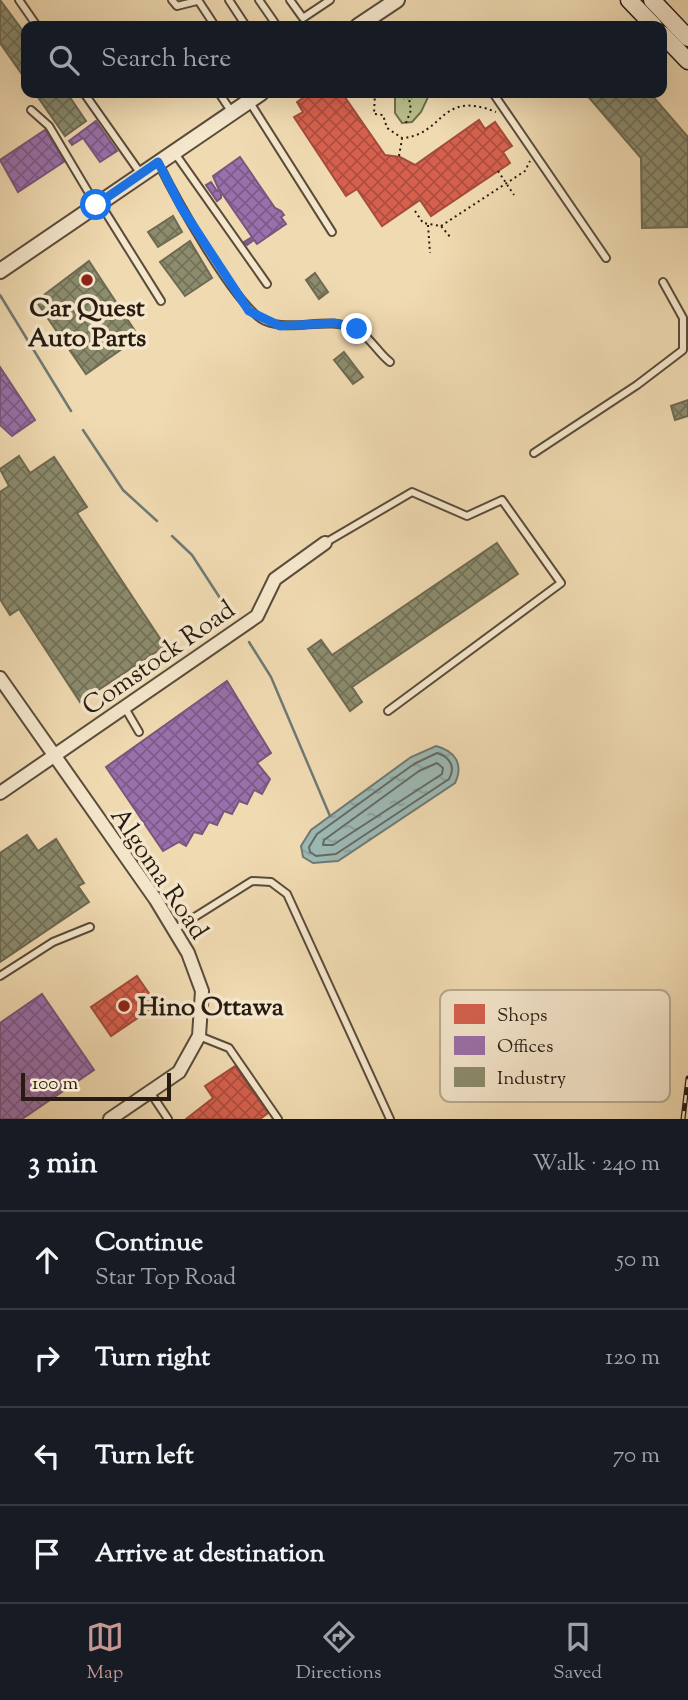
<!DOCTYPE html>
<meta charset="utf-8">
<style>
:root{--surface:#171b24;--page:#242831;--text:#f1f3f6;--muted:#9ea1a6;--line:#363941;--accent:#c59692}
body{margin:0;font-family:"Sorts Mill Goudy",serif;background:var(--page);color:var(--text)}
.scale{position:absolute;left:21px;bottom:18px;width:150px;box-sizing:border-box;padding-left:7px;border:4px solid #281c12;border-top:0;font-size:19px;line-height:24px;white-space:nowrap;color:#281c12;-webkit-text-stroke:5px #f5e7cc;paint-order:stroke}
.stop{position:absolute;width:21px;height:21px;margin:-16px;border:5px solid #1a73e8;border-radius:50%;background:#fff}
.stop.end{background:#1a73e8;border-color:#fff;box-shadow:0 2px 7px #0008}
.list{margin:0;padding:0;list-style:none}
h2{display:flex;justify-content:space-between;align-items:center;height:91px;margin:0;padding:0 28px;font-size:30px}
h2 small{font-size:23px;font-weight:400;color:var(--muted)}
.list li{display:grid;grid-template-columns:46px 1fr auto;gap:21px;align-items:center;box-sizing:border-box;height:98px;padding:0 28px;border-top:2px solid var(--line)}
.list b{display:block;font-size:26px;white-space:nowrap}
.list p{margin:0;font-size:23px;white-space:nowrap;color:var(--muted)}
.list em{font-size:23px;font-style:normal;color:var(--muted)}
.icon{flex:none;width:38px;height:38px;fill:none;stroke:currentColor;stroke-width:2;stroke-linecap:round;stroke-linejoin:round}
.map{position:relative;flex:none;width:688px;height:1119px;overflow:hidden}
.search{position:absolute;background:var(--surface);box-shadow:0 7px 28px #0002;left:21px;right:21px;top:21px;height:77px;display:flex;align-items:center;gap:18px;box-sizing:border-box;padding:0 24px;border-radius:14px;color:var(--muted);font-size:26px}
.sheet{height:483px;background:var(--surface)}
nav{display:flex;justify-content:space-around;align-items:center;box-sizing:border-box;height:98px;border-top:2px solid var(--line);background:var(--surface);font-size:19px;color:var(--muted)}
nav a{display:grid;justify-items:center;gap:4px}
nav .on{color:var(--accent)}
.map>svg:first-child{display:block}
.grass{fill:url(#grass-tufts);stroke:#726e4e;stroke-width:2}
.water{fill:url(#water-ripples);stroke:#6e7a74;stroke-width:2}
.shops{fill:url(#shops-cross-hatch);stroke:#a24c3b;stroke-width:2}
.offices{fill:url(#offices-cross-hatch);stroke:#77577d;stroke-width:2}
.industry{fill:url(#industry-cross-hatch);stroke:#6e6a52;stroke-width:2}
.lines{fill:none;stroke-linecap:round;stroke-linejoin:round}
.shore{stroke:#626a64;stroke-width:2}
.stream{stroke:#6e7a74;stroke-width:2.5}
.service-casing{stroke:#5a4c3a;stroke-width:10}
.minor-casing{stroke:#5a4c3a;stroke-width:16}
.tertiary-casing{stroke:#5a4c3a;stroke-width:18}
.secondary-casing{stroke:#281c12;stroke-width:19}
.path{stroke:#281c12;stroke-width:2;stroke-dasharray:2 3.5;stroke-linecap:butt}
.service{stroke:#f5e7cc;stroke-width:6}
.minor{stroke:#f5e7cc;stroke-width:12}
.tertiary{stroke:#f5e7cc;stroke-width:14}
.secondary{stroke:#f5e7cc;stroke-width:16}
.rail-casing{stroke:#281c12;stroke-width:5}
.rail{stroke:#f5e7cc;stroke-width:2.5;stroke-dasharray:8;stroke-linecap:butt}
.route{stroke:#1a73e8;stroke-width:9}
.poi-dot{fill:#8f2418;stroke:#f5e7cc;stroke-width:2.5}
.labels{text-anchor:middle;stroke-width:7;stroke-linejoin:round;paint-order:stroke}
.poi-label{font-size:26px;font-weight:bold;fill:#281c12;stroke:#f5e7cc}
.street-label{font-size:26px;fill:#281c12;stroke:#f5e7cc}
.key{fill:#f5e7cc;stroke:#b8aa94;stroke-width:2}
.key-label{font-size:19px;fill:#281c12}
</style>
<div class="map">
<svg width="688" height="1119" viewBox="0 0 688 1119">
<defs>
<pattern id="grass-tufts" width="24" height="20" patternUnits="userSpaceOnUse" patternTransform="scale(1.75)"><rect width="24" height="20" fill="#bbbf8a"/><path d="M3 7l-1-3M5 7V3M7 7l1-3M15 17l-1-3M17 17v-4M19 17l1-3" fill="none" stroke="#a1a476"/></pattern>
<pattern id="water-ripples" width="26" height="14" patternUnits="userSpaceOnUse" patternTransform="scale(1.75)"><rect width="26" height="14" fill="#9db9b5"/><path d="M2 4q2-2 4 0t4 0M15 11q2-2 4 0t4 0" fill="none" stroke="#879e9b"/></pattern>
<pattern id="shops-cross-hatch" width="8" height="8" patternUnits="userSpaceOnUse" patternTransform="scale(1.75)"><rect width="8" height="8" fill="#d6604d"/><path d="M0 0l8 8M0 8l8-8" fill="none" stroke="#ae4e3f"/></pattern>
<pattern id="offices-cross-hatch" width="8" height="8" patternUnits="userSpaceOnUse" patternTransform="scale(1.75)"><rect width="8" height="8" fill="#9970ab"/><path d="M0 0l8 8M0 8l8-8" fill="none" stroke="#7d5b8a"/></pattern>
<pattern id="industry-cross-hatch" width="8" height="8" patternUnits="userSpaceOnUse" patternTransform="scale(1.75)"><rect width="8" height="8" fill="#8c8c6e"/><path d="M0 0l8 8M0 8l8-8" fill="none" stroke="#727259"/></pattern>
</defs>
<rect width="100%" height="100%" fill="#f0dab1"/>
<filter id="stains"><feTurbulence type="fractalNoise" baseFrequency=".00286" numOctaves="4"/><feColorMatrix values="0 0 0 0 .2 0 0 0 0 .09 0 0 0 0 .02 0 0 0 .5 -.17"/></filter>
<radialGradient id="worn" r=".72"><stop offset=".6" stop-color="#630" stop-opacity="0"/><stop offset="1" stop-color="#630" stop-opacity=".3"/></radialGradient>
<polygon class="grass" points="395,93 430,93 421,112 412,122 402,123 395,113"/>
<path class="water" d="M 436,746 C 455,751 464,764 455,783 L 338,861 L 313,863 L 303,857 L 301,846 L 311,830 L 411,757 Z"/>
<g class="shops">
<polygon points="310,93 342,93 385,155 400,157 415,165 479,120 485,129 495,122 512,146 503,152 510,163 431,216 420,200 382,226 357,189 346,196 294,117 303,112 297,102"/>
<polygon points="137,976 157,1005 111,1036 91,1007"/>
<polygon points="235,1066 268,1113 260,1119 186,1119 213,1098 205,1086"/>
</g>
<g class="offices">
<polygon points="96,121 117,151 100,162 83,138 72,145 69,141"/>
<polygon points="45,130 65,161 18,192 0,160"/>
<polygon points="240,157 275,208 281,211 284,215 281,217 286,224 257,244 254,240 247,245 244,242 252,237 221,192 221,198 217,201 206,185 211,182 217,191 219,190 213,176"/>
<polygon points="0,367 35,420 12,436 0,425"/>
<polygon points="227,681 271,753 257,763 270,779 262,794 254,790 247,804 239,801 232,814 224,811 217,825 209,822 202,834 194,832 186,846 179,842 163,851 106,767"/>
<polygon points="42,994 94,1070 22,1119 0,1119 0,1023"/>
</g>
<g class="industry">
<polygon points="0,0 26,35 26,80 0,43"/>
<polygon points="35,93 67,93 86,121 65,136"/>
<polygon points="585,93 650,93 688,137 688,227 642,228 641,158"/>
<polygon points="173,216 182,232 158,247 148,232"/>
<polygon points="190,241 212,278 185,296 160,262"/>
<polygon points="89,261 139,337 86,374 36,301"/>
<polygon points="315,273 328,292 319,299 306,280"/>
<polygon points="344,352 363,377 353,384 334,360"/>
<polygon points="688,400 688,416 675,420 671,406"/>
<polygon points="19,456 30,473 54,457 87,507 77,513 165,646 80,702 19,609 10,615 0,599 0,492 9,486 0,469"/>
<polygon points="497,543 518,574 352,687 362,702 350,711 308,649 321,640 332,655"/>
<polygon points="27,835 38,851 56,839 84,883 78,886 89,902 0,962 0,853"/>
</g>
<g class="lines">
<g class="shore">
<path d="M 437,753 C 450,757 456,767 449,779 L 336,854 L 316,856 L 310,852 L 309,847 L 317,834 L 414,764 Z"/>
<polygon points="437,763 443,768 442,774 333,845 323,845 324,840 419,771"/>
</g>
<g class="stream">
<polyline points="0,295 71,411"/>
<polyline points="83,430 123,490 157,521"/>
<polyline points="172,536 192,555 233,618"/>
<polyline points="249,642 271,677 330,816"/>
</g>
<g class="service-casing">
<g id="service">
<polyline points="19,0 37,26"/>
<polyline points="172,0 177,6 197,1"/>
<polyline points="198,0 215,26"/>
<polyline points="229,0 246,26"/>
<polyline points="259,0 277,26"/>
<polyline points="290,0 303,18 330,0"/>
<polyline points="84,93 141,174"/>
<polyline points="219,93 231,111"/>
<polyline points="493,93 606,258"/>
<polyline points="249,101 332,232"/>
<polyline points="31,110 49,126 96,205"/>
<polyline points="174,152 267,284"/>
<path d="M 158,162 C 174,195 236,308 265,321 C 294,333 327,315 355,329 C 369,335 378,353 390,362"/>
<polyline points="101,205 161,301"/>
<polyline points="534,453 637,385 683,350 683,318 663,282"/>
<polyline points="325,543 412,492 467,516 502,500 561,583 388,711"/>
<polyline points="125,708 139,732"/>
<polyline points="174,930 252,881 271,882 287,894 390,1119"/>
<polyline points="0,976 53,942 90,927"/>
<polyline points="199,1036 229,1048 278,1119"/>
<polyline points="150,1092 168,1119"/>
</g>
</g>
<g class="minor-casing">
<g id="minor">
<polyline points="0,678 156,900 188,953 202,991 199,1036 179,1072 110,1119"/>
<polyline points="0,793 257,616 275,579 325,543"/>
</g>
</g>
<g class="tertiary-casing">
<g id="tertiary">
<polyline points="358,26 397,0"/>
<polyline points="0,271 261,93"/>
</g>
</g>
<g class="secondary-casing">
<g id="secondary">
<polyline points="629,0 654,26"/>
<polyline points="652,0 688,38"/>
<polyline points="662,34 688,61"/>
</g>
</g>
<g class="path">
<path d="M 375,93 L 374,114 L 383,115 L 387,128 L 402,138 C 445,135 439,89 496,112"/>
<polyline points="406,123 411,110 408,93"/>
<polyline points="399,156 402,139"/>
<polyline points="498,171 514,195"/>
<polyline points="415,211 423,223 441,226 451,238"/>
<polyline points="428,225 430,253"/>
<polyline points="441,226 525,171 530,161"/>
</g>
<use href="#service" class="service"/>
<use href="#minor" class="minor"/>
<use href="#tertiary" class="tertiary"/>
<use href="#secondary" class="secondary"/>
<g class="rail-casing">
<polyline id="rail" points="683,1119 688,1078"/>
</g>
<use href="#rail" class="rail"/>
</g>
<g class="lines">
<polyline class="route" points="96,205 158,162 181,207 249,311 280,326 335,323 357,329"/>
</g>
<g class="poi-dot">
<circle cx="87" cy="280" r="7"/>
<circle cx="124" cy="1006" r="7"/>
</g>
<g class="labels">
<g class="poi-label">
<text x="87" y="316">Car Quest<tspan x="87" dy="30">Auto Parts</tspan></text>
<text x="138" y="1015" text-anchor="start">Hino Ottawa</text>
</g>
<g class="street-label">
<text transform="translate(158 657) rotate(-35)" y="9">Comstock Road</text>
<text transform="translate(160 873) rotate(56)" y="9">Algoma Road</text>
</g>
</g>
<rect x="440" y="990" width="230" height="112" rx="10" class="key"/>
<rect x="454" y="1004" width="31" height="20" fill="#d6604d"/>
<rect x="454" y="1036" width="31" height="19" fill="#9970ab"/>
<rect x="454" y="1067" width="31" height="20" fill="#8c8c6e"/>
<g class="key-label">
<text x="497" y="1021">Shops</text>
<text x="497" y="1052">Offices</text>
<text x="497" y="1084">Industry</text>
</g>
<rect width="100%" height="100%" filter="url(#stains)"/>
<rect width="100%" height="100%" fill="url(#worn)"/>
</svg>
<div class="scale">100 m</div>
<div class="stop" style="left:96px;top:205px"></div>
<div class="stop end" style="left:357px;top:329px"></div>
<div class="search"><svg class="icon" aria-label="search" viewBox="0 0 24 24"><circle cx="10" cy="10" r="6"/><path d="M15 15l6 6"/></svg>Search here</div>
</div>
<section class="sheet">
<h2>3 min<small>Walk · 240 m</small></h2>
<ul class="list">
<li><svg class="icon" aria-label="ahead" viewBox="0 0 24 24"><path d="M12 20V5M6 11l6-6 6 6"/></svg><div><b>Continue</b><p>Star Top Road</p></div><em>50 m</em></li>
<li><svg class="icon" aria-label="right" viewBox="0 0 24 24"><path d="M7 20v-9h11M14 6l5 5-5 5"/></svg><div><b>Turn right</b></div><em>120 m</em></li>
<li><svg class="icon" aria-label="left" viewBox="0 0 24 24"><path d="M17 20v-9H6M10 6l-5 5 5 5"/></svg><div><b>Turn left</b></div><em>70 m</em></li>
<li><svg class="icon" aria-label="arrive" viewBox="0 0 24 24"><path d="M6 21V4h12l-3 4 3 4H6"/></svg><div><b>Arrive at destination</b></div></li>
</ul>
</section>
<nav>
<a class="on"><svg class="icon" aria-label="map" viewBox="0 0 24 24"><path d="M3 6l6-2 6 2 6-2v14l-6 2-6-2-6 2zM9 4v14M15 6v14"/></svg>Map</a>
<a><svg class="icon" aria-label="directions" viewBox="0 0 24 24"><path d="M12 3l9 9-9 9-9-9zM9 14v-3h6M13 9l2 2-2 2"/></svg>Directions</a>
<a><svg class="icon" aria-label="saved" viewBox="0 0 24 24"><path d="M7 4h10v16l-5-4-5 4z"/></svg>Saved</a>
</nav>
